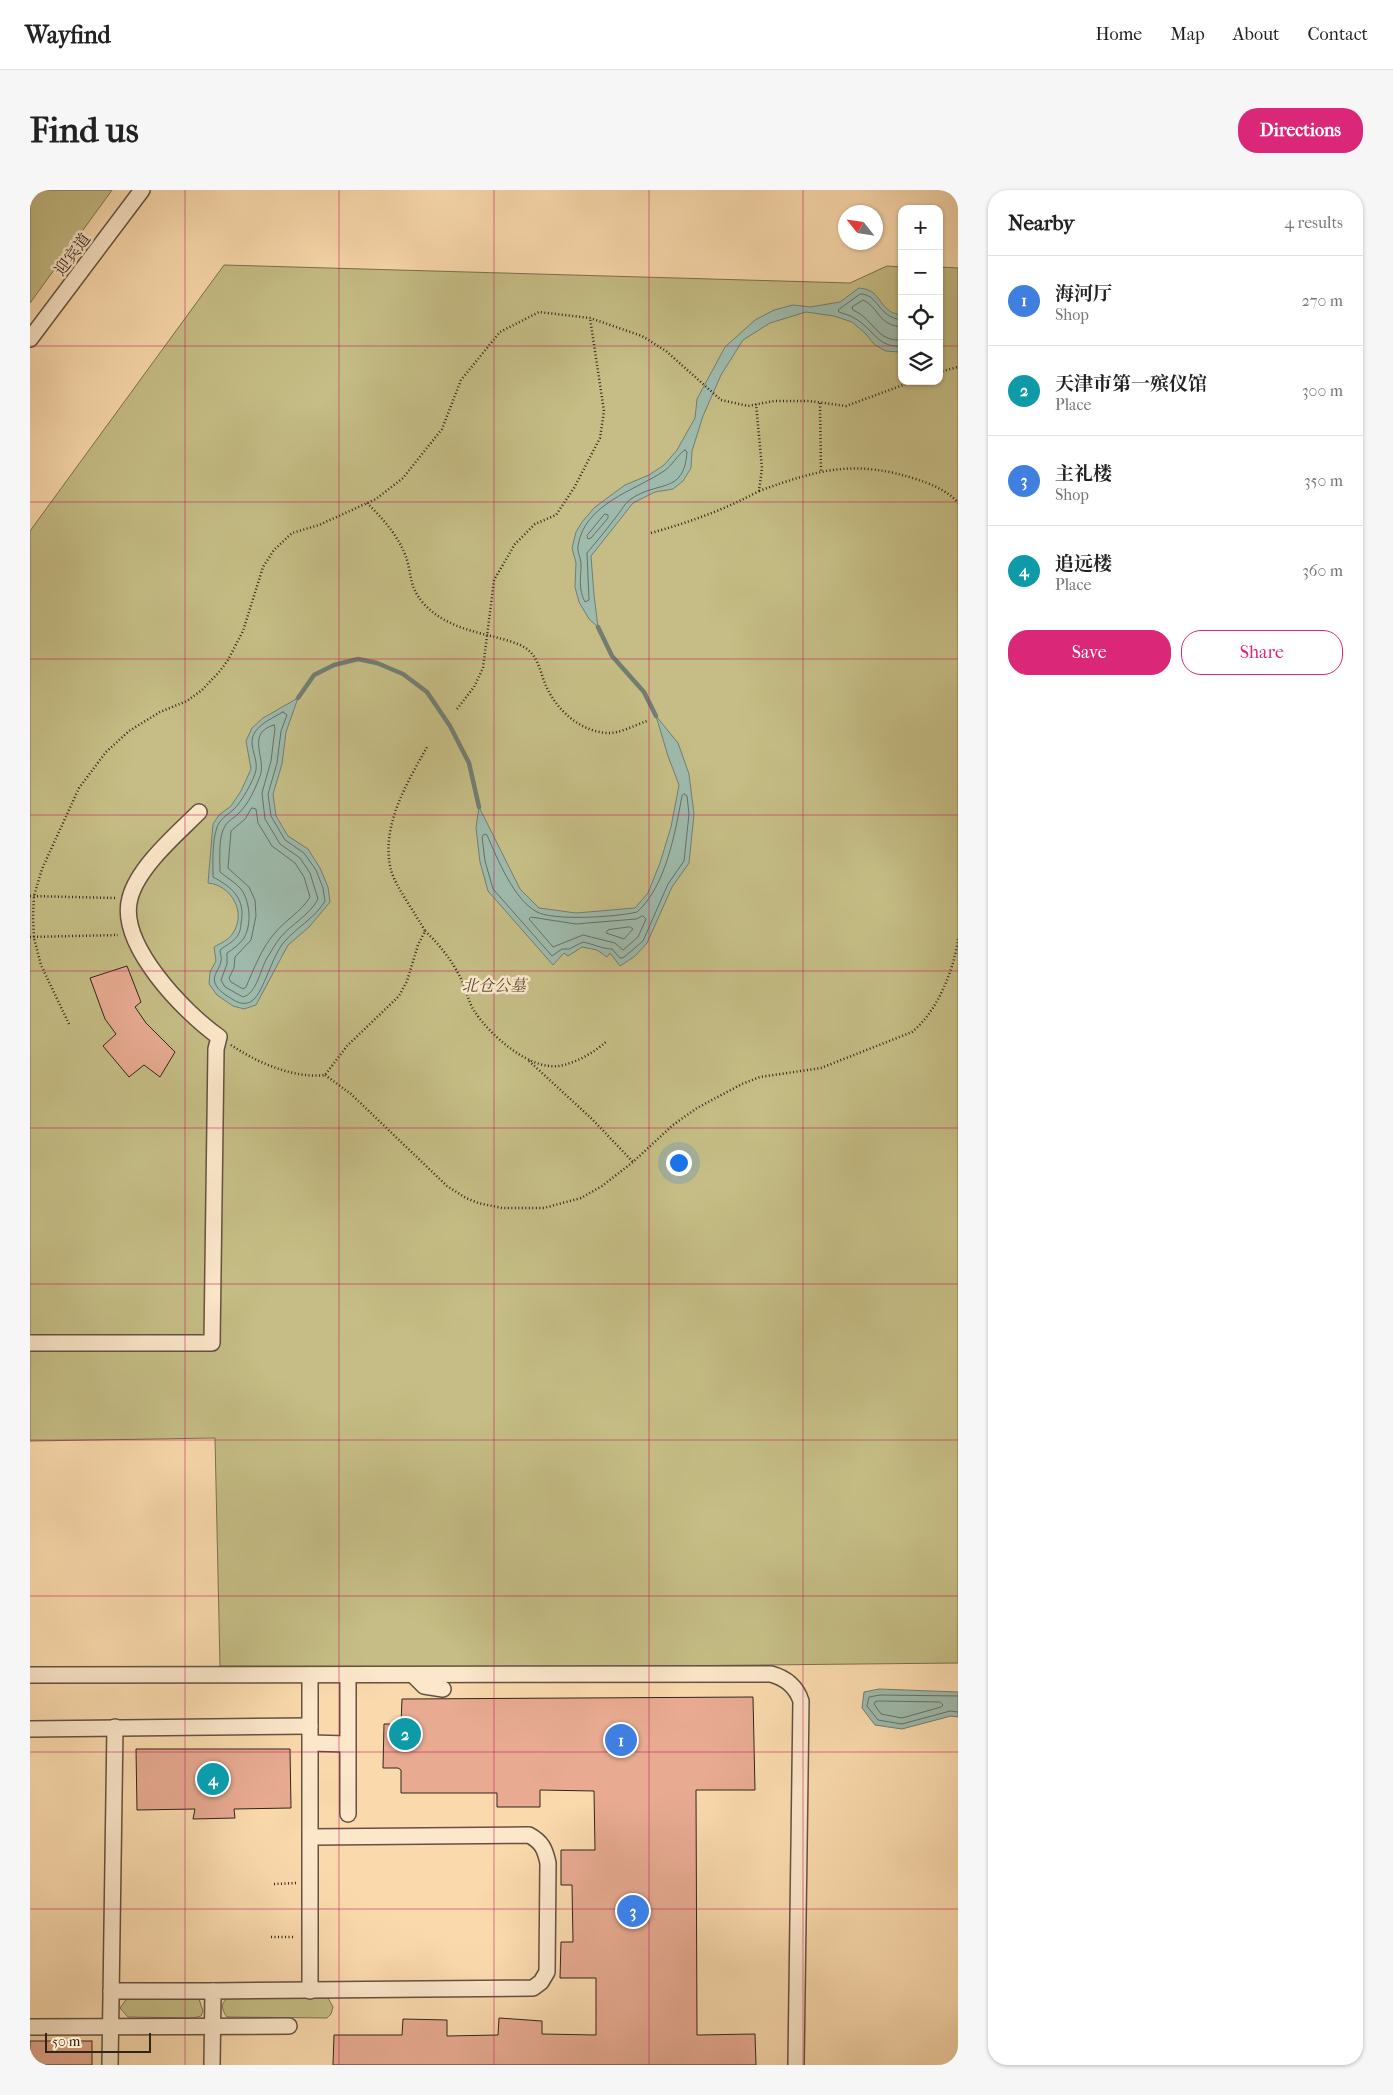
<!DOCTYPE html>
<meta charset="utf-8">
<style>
:root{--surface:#fff;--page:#f6f6f6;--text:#222;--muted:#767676;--line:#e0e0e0;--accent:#db2777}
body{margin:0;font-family:"IM FELL French Canon","Noto Serif SC",serif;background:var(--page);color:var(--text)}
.controls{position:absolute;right:15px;top:15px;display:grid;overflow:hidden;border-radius:10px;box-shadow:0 1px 4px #0004}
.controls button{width:45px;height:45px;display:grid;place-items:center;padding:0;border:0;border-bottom:1px solid var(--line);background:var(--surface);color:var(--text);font:25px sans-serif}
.compass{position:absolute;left:808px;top:15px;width:45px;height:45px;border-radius:50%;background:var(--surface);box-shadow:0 1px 4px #0004;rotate:300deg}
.scale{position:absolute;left:15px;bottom:12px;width:106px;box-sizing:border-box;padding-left:5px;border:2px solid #31251b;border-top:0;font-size:14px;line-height:18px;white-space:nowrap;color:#31251b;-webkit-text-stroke:4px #fce7ca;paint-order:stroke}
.you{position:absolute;left:648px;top:972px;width:18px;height:18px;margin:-12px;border:4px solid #fff;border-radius:50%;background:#1a73e8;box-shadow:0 0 0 8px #1a73e833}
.badge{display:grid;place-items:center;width:32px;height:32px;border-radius:50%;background:var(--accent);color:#fff;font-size:16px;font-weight:700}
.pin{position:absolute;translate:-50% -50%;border:2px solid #fff;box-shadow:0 1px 5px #0006}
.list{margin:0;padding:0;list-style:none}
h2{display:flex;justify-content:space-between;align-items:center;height:65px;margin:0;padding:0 20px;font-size:21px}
h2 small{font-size:16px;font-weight:400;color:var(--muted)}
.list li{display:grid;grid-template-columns:32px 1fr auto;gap:15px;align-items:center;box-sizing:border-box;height:90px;padding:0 20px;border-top:1px solid var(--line)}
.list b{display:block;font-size:19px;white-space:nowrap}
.list p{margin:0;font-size:16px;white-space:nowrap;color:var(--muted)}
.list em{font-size:16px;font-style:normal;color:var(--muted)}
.actions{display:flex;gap:10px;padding:15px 20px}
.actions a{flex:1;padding:11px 0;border:1px solid var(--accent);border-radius:20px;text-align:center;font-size:18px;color:var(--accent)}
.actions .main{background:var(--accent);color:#fff}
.icon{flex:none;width:28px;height:28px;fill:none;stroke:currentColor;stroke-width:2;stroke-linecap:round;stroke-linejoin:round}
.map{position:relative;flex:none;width:928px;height:1875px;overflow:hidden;border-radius:20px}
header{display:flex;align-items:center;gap:30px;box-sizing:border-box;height:70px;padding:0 25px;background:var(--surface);border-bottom:1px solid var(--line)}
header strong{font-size:24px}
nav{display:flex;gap:28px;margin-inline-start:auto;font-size:18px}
.intro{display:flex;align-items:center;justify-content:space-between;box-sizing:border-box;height:120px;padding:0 30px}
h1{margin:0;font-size:35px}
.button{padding:12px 22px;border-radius:20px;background:var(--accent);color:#fff;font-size:18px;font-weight:700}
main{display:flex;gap:30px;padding:0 30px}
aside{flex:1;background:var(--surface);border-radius:20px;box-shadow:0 1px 4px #0004}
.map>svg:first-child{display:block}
.green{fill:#c5bd85;stroke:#7b7150}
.water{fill:#9ebaac;stroke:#727e72}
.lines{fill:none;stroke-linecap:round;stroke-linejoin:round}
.shore{stroke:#687064;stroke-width:1}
.stream{stroke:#727e72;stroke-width:4.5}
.building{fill:#e8ab92;stroke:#31251b}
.minor-casing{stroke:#635240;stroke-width:18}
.path{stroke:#31251b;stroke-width:2.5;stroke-dasharray:1 2.5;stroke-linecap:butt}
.minor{stroke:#fce7ca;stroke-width:15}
.grid{fill:none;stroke:#c2185b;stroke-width:1;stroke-opacity:0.55}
.labels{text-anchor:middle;stroke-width:5;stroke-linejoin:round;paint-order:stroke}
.street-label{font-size:16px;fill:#31251b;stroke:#fce7ca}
.park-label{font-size:16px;font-style:italic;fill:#564b36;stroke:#fce7ca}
</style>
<header>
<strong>Wayfind</strong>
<nav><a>Home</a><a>Map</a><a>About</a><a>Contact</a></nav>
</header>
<div class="intro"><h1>Find us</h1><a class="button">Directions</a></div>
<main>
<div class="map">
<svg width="928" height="1875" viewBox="0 0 928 1875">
<rect width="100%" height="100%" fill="#fadaad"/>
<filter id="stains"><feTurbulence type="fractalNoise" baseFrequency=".004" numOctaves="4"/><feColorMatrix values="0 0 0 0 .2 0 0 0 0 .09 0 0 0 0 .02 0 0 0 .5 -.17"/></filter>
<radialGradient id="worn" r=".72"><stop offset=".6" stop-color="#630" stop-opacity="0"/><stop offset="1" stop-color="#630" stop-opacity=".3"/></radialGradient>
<g class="green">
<polygon points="0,0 82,0 0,113"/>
<polygon points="194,75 820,93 857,76 872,77 872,191 909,191 909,77 928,78 928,1473 533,1477 190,1476 185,1248 0,1251 0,341"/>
<polygon points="98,1807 162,1807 169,1809 173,1821 171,1826 163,1828 98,1827 90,1818"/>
<path d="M 200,1807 L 298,1808 L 303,1817 L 301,1824 L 297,1828 L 197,1827 C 191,1819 190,1812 200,1807 Z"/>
</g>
<g class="water">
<path d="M 829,98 C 847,100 846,108 857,119 C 861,123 867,124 872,126 L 872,160 L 869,162 L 856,161 L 845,155 L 835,143 L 822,132 L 804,126 L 776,122 L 740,133 L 713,150 L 691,185 L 673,226 L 662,261 L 661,278 L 653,291 L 643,299 L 625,302 L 603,313 L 561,366 L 564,405 L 568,437 L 559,429 L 549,412 L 545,397 L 546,373 L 542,358 L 546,342 L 552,332 L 565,317 L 595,295 L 619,285 L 634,275 L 647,260 L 665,228 L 667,209 L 695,157 L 725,130 L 744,120 L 763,115 L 780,117 L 810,112 Z"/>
<path d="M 268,508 L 256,542 L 252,574 L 243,604 L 246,626 L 258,646 L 278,659 L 290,678 L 298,697 L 300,712 L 279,737 L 258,755 L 226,815 L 214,819 L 203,816 L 187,805 L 179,794 L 180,782 L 186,771 L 184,757 C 191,753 199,750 203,743 C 217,722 201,695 178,693 L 183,634 L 189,625 L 201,616 L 211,601 L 221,579 L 216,551 L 222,538 L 233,528 Z"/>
<polygon points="626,526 648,553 659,584 664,624 659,673 642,697 617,753 605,766 590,776 580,763 577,767 567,760 552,757 538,766 534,763 523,775 458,701 450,672 446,638 449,617 490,699 509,718 546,723 605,718 618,703 630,673 641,637 649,595 638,566"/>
<polygon points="849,1499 928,1502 928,1527 921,1526 872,1539 845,1535 832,1518 834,1502"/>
</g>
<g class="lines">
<g class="shore">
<path d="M 872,130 C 847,127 849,104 830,104 L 808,120 L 809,122 C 814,124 820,125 824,128 C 843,138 848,159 872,156"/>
<path d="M 872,137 C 847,135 850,118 833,110 L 822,117 L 823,120 C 845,130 846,152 872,150"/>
<path d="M 655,260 L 657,262 C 654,305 628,290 601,309 C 595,313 591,321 586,327 C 577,339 567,351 557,363 L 559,410 L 555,412 C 548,399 551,388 551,375 C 551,368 547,362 548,356 C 554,314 604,301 634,281 C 642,276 647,265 655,260 Z"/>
<polygon points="575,324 578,325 578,328 561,348 558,349 557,346"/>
<path d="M 253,522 L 257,525 L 251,541 L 247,573 L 238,604 L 241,626 L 255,650 L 274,663 L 286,680 L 293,698 L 295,711 C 285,728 267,737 254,752 C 242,766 234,801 223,810 C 216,816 208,813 202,809 C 196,805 188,801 185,793 C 182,785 190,779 191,771 C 192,768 190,763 190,760 C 196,755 204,752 208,745 C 210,742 211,737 211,733 C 216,709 202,697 183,687 C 183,671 182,652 187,637 C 190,629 197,625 203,620 C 211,613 224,590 226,580 C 228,566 217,555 225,542 C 231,533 244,527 253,522 Z"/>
<path d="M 244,535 L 245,538 L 241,571 L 232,603 L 235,629 L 250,654 L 270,668 L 280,683 L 288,709 C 279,726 261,734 250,748 C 245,754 241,762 237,768 C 230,780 227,803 213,807 L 195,797 L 191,790 L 197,774 L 197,763 C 203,759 210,754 214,748 C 222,734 220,711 211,699 C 205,692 197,688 190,682 C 190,669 188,647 195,636 C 198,630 205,628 209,623 C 219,613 225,599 230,586 C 237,569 215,543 244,535 Z"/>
<path d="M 654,604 L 657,606 L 659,624 L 654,671 L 638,694 L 613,751 L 593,768 L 590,768 L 582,759 C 573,759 563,754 553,752 L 539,759 L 532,759 L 522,766 L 463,699 L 455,671 L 452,647 L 454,644 L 457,645 C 467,668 484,710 507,722 C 524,731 587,727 607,722 C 636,696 645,643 652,606 Z"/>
<path d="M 222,618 L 226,619 L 228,633 L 242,656 L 265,673 L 274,687 L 280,707 C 271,722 255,730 244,744 C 231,759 224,779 216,797 L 213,799 L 201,792 L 199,788 L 204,778 L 205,767 L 221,750 L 226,726 L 225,710 L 219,697 L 198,678 L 201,641 L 215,629 Z"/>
<polygon points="613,726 616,729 608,747 593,760 585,753 553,745 523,757 499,729 501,727 546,734 606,729"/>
<polygon points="600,737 603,739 594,749 576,743 578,740"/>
<polyline points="928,1506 850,1505 839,1507 837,1516 848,1530 872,1534 920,1521 928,1522"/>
<polygon points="850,1511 910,1512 913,1515 911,1517 872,1528 851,1524 844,1514 845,1512"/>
</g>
<g class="stream">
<polyline points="568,437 582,466 614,502 626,526"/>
<polyline points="268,508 284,485 304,475 328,469 347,473 373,484 397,502 420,536 439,573 449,617"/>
</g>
</g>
<g class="building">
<polygon points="97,776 111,812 105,817 116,833 145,862 130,887 114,875 99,887 73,856 86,844 75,829 60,788"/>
<polygon points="723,1507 725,1600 666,1600 667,1845 725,1844 726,1875 303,1875 304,1845 372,1845 373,1829 417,1830 417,1846 468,1845 469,1828 512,1831 512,1844 566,1845 566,1788 530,1788 531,1752 543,1752 542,1695 531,1695 531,1660 565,1660 564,1601 510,1600 510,1617 467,1617 467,1603 371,1603 371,1580 368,1578 353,1578 354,1534 371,1534 372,1509"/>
<polygon points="106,1559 260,1559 261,1618 204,1619 205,1628 163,1629 165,1619 107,1620"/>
<rect x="0" y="1851" width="62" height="24"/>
</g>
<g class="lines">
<g class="minor-casing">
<g id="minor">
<polyline points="0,149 112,0"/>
<path d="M 0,1153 L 182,1153 L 186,859 L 189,847 C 155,823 87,754 100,708 C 108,677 147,644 169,622"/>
<path d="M 0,1485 L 741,1484 C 756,1488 766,1496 771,1511 L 766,1875"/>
<polyline points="383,1485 394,1496 413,1499"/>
<polyline points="0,1539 280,1536"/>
<polyline points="281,1553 317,1554"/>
<polyline points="318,1624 318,1485"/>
<polyline points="81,1801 183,1801"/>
<polyline points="280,1801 280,1485"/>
<polyline points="0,1837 259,1836"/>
<polyline points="80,1875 85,1537"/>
<path d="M 182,1875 L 183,1801 L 503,1798 L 511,1792 L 517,1782 L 518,1673 C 515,1659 512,1652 499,1645 L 281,1647"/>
</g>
</g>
<g class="path">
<polyline points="909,182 928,177"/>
<polyline points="790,213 791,282"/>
<path d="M 729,301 C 790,279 825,269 889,290 C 901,294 920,302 928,313"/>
<path d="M 337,313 C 351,327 366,343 374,362 C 383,382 377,395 394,414 C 412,434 440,441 465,447 C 476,450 489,453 497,459 C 509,468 511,485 516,496 C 527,520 549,541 577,543 C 589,544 605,535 617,531"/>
<path d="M 621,343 C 660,332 694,320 729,301 L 732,278 L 726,214"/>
<polyline points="427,519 444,497 453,478 464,390 485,354 505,334 526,325 544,298 570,248 574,221 560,128"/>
<polyline points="0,706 86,708"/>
<path d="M 395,741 C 411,756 424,773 433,793 C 437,802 439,814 445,822 C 460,845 499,880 529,876 C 546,873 563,863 576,852"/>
<polyline points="0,747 88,745"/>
<polyline points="39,834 11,775 4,748 3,727 4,706 12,679 49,598 76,562 99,541 130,522 157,511 172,500 190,481 198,470 213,441 233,377 244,360 262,343 289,335 346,309 373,288 412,239 431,190 470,142 509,122 560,128 612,146 636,161 691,210 718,216 744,211 779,211 816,216 884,191"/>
<path d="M 201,855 C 226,872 264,889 295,885 L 317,856 L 369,806 L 377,791 L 388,755 L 395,741 C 386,724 365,696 361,680 C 350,637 377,593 397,557"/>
<polyline points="499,871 562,929 603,972"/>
<path d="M 295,885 L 321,904 L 417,996 L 436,1008 L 448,1013 L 472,1018 L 514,1018 L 551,1008 L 572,996 L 603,972 L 643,935 L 667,918 L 712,894 L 730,887 L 791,878 L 882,842 C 907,822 924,780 928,749"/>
<polyline points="244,1694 267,1693"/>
<polyline points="241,1747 265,1747"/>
</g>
<use href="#minor" class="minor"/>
</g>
<path class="grid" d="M 155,0 L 155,1875M 309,0 L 309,1875M 464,0 L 464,1875M 619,0 L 619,1875M 773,0 L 773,1875M 0,156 L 872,156M 909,156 L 928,156M 0,312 L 928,312M 0,469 L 928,469M 0,625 L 928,625M 0,781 L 928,781M 0,938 L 928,938M 0,1094 L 928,1094M 0,1250 L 928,1250M 0,1406 L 928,1406M 0,1562 L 928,1562M 0,1719 L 928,1719"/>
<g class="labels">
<g class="street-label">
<text transform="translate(42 64) rotate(-53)" y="6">迎宾道</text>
</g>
<g class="park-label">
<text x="464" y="801">北仓公墓</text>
</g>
</g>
<rect width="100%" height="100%" filter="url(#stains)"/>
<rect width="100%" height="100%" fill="url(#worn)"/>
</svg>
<div class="controls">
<button>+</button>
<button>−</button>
<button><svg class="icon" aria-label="locate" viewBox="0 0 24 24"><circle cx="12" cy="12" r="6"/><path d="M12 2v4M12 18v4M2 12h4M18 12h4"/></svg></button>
<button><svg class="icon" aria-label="layers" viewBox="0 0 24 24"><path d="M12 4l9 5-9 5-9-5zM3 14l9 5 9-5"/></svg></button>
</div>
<svg class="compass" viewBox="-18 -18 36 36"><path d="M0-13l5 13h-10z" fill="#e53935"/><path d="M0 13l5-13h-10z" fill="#767676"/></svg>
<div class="scale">50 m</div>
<div class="you"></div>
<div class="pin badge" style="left:591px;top:1550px;background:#3f7fe0">1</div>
<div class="pin badge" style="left:375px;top:1544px;background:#0f9aa8">2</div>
<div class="pin badge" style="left:603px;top:1721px;background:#3f7fe0">3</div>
<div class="pin badge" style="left:183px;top:1589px;background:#0f9aa8">4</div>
</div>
<aside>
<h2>Nearby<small>4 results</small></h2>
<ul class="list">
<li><span class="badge" style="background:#3f7fe0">1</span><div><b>海河厅</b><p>Shop</p></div><em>270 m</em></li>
<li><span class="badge" style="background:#0f9aa8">2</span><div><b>天津市第一殡仪馆</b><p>Place</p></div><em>300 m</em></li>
<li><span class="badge" style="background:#3f7fe0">3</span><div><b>主礼楼</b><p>Shop</p></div><em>350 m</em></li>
<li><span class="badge" style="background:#0f9aa8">4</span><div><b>追远楼</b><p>Place</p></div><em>360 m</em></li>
</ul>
<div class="actions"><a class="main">Save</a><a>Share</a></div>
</aside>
</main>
